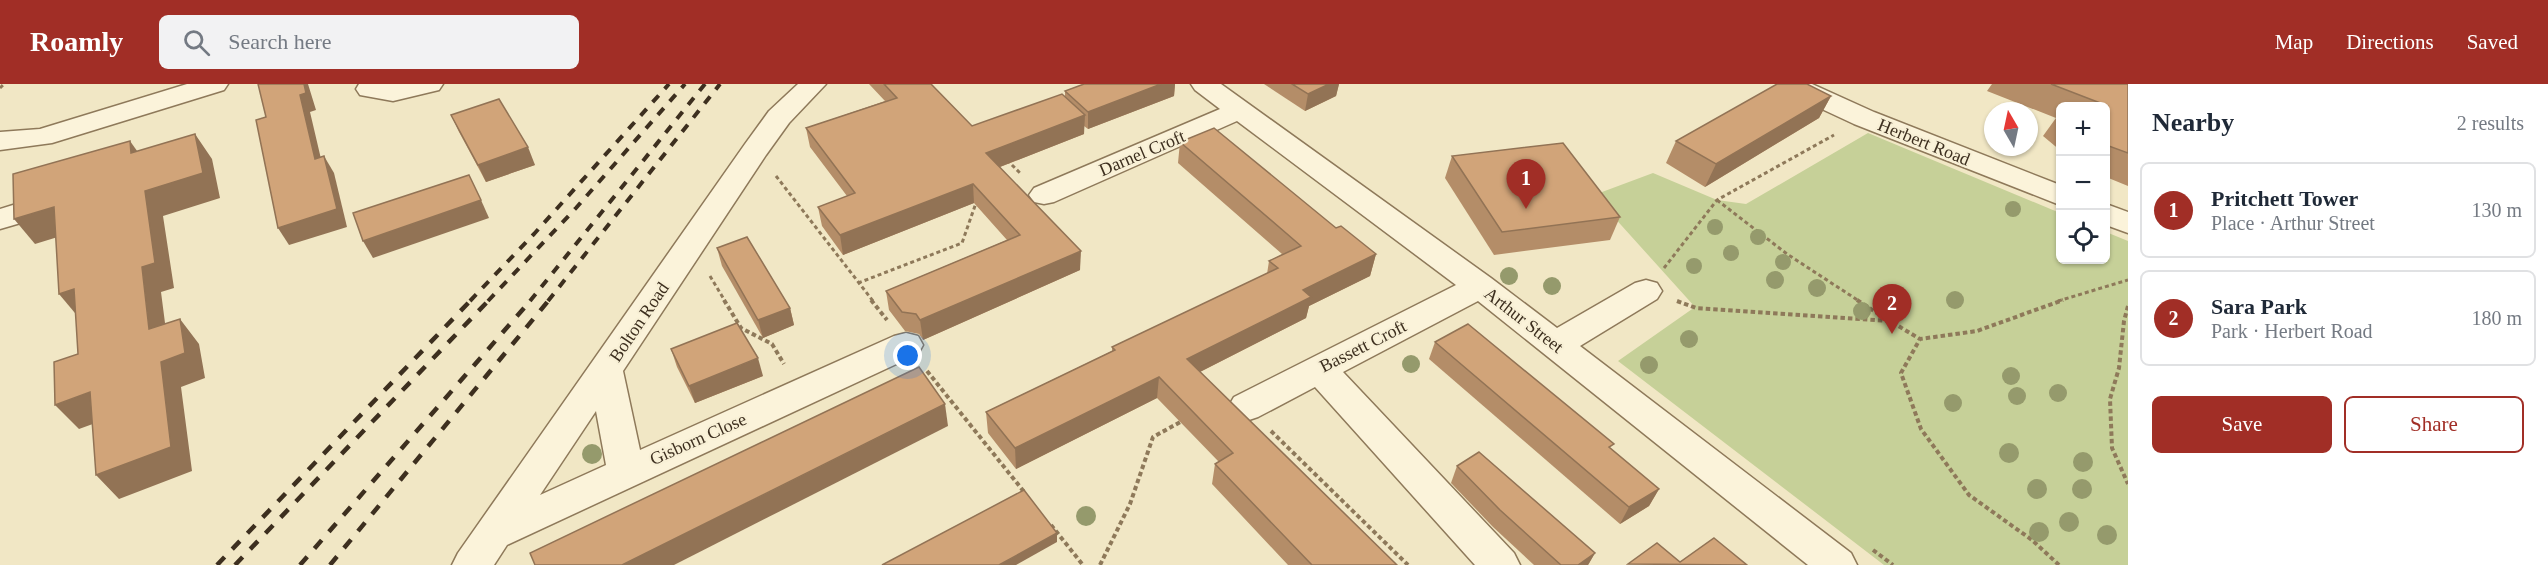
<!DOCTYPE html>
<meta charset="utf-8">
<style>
:root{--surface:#fff;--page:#f2f2f3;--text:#1f2937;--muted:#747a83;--line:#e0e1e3;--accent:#a12e26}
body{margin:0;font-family:"Times New Roman",serif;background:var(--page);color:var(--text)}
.controls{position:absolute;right:18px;top:18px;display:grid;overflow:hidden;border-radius:9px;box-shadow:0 2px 4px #0004}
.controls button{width:54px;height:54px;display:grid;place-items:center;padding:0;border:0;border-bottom:2px solid var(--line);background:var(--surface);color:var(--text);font:30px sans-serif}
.compass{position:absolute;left:1984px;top:18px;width:54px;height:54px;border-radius:50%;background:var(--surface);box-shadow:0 2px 4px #0004;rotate:351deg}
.you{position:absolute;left:908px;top:272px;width:21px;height:21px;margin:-15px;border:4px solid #fff;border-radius:50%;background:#1a73e8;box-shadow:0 0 0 9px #1a73e833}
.badge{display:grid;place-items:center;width:39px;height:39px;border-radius:50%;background:var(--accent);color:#fff;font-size:20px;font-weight:700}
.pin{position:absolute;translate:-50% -50px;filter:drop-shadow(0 2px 3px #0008)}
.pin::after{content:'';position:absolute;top:32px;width:21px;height:18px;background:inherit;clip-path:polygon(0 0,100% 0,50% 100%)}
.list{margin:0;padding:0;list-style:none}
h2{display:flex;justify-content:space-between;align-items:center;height:78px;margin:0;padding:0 24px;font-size:26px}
h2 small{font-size:20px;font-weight:400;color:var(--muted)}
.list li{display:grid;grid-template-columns:39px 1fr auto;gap:18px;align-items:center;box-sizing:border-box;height:96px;margin:0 12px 12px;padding:0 12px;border:2px solid var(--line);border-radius:9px}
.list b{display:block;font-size:22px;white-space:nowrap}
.list p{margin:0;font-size:20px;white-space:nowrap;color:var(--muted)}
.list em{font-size:20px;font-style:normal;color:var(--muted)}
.actions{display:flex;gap:12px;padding:18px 24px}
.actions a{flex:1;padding:14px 0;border:2px solid var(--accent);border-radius:9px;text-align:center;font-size:21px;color:var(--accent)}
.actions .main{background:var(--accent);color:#fff}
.icon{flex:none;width:33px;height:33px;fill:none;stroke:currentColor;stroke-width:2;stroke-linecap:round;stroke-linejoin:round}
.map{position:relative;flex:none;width:2128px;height:481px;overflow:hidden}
header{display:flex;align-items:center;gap:36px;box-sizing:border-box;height:84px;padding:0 30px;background:var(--accent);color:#fff}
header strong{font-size:28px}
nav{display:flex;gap:33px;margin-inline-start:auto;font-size:21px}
.search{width:420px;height:54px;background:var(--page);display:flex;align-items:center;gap:15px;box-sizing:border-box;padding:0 21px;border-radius:9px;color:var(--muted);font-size:22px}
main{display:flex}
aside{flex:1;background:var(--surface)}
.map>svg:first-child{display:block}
.green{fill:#c6d098}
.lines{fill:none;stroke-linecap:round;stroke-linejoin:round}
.minor-casing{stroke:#8e795a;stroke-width:3}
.path-far1{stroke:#8e795a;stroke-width:3;stroke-dasharray:4 3;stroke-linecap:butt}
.path{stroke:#8e795a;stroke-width:4;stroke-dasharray:4.5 3;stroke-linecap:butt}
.minor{fill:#fbf3da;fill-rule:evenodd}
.rail-far1{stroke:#3d2f1f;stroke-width:4;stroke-dasharray:9 9;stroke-linecap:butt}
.rail{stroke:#3d2f1f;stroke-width:4.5;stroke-dasharray:11 11;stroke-linecap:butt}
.tree{fill:#959a6c}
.wall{fill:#b48d68}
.shaded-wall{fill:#927355}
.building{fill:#d1a479;stroke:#927355;stroke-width:1.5}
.labels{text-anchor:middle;stroke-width:4.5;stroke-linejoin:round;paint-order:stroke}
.street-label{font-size:18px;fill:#3d2f1f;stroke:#f8f0d6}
</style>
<header>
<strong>Roamly</strong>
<div class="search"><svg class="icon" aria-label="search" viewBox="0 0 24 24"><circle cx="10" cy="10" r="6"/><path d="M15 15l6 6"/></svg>Search here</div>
<nav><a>Map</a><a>Directions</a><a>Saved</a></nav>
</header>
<main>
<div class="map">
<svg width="2128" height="481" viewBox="0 0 2128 481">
<rect width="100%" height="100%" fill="#f1e7c5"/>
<polygon class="green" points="1868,49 2060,129 2060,176 2106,176 2106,148 2128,157 2128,481 1884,481 1618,277 1695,223 1594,111 1653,89 1717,116 1746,120"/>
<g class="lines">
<g class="minor-casing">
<g id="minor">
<polygon points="187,0 228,0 224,6 52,59 0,66 0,48 40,45"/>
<polygon points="359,0 443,0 439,6 393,17 360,11 356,5"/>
<path d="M 798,0 L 826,0 L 789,39 L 766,71 L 623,287 L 640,366 L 894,252 L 906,249 L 918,252 L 923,261 L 918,270 L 507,461 L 494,481 L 452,481 L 458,469 L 745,60 L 769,27 ZM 596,327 L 606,381 L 540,411 Z"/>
<polygon points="1191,0 1221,0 1491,194 1557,244 1635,199 1646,196 1657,199 1662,207 1657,215 1580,262 1851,469 1857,481 1808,481 1478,217 1343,288 1514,469 1520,481 1475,481 1315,303 1258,333 1246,337 1234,333 1228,323 1234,313 1456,201 1237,37 1054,118 1044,120 1034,118 1029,111 1034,104 1220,25 1195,6"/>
<polygon points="1777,0 1812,0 1874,28 2060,101 2060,121 1854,40 1781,6"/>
<polygon points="2106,120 2128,128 2128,149 2106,141"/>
<polygon points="13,121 24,124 28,131 24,138 0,145 0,125"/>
</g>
</g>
<g class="path-far1">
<polyline points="0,4 4,0"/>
<polyline points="1007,76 1021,90"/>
<polyline points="776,92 873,217"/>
<polyline points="1717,116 1787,170 1859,217"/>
<polyline points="1664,184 1717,116 1834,51"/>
<polyline points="710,192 725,217"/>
<polyline points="858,199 962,159 977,116"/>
<polyline points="2058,217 2128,196"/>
</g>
<g class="path">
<polyline points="724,216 741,244 772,260 784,280"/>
<polyline points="871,216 887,236"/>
<polyline points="1857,216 1888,236"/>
<polyline points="1677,217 1696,224 1890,237 1920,255"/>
<polyline points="2128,222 2124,237 2119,284 2110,315 2112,364 2128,400"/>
<polyline points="927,287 1025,409"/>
<polyline points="1271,347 1408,481"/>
<polyline points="1051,441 1083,481"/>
<polyline points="1873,466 1893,481"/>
<polyline points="1100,481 1130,420 1153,353 1184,336"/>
<polyline points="2059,481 2032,456 1969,411 1921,345 1901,289 1920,255 1977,247 2063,216"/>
</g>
<use href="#minor" class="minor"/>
<g class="rail-far1">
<polyline points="470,217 534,150 669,0"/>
<polyline points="488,217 576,124 685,0"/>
<polyline points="530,217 705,0"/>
<polyline points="548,217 720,0"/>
</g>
<g class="rail">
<polyline points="217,481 471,216"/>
<polyline points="235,481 489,216"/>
<polyline points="300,481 531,216"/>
<polyline points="330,481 549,216"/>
</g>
</g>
<g class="tree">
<circle cx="2013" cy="125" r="8"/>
<circle cx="1715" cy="143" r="8"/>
<circle cx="1758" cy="153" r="8"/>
<circle cx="1731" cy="169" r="8"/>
<circle cx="1783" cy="178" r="8"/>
<circle cx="1694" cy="182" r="8"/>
<circle cx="1509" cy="192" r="9"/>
<circle cx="1775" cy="196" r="9"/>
<circle cx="1552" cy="202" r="9"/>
<circle cx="1817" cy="204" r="9"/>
<circle cx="1955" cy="216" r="9"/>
<circle cx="1862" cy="227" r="9"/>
<circle cx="1689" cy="255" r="9"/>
<circle cx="1411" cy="280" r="9"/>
<circle cx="1649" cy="281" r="9"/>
<circle cx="2011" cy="292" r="9"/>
<circle cx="2058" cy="309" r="9"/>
<circle cx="2017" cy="312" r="9"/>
<circle cx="1953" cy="319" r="9"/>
<circle cx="2009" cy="369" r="10"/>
<circle cx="592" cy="370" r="10"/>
<circle cx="2083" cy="378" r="10"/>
<circle cx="2037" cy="405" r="10"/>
<circle cx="2082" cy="405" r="10"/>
<circle cx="1086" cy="432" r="10"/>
<circle cx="2069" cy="438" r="10"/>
<circle cx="2039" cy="448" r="10"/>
<circle cx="2107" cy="451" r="10"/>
</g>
<g class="wall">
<polygon points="869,0 931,0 972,42 1065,13 1065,7 1084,0 1175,0 1174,12 1088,45 1084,42 1084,50 1000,83 1080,186 923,256 919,250 905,247 889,226 886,207 1007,156 974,119 843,171 822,142 818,123 847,112 810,63 806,44 885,17"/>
<polygon points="1264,0 1339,0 1336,12 1305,27"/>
<polygon points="1992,0 2128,0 2128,102 2106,93 2106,22 2061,22 2061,67 2043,52 2056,34 1987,7"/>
<polygon points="1831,12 1819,34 1705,103 1666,79 1676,57"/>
<polygon points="451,31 535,81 486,98 459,48"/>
<polygon points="1180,58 1336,144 1376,170 1370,192 1309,222 1306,234 1200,288 1397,481 1288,481 1212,400 1215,380 1219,378 1157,314 1016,385 988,349 986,328 1112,267 1112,263 1267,190 1269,177 1282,170 1178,79"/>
<polygon points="1452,72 1620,133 1610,156 1494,171 1445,94"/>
<polygon points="717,164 790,224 794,241 763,254 722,182"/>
<polygon points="1435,258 1659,405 1649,422 1620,440 1429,275"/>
<polygon points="671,265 763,292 695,319 677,283"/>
<polygon points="1457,382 1595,469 1588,481 1534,481 1493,443 1451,399"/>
</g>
<g class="shaded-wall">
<polygon points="304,0 308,0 316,26 310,28 325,92 315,75 300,11"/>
<polygon points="1161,0 1175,0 1174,12 1088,45 1088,28"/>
<polygon points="1329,0 1339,0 1336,12 1305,27 1308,10"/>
<polygon points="1831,12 1819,34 1705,103 1716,80"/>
<polygon points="1085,31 1084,50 987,88 986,69"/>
<polygon points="195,50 212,75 220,114 163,132 174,204 161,208 169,270 149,245 142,183 145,107"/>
<polygon points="130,57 147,81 131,69"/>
<polygon points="528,63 535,81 486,98 478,81"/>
<polygon points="324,72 334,89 347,143 289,161 278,144"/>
<polygon points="973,100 974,119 843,171 840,151"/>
<polygon points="481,116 489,134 373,174 363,157"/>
<polygon points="54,123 74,148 35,160 14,135"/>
<polygon points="1081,167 1080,186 923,256 920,236"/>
<polygon points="1376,170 1370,192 1309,222 1306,234 1184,296 1187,275 1303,206"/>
<polygon points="74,205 80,235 59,210"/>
<polygon points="790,224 794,241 763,254 758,236"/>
<polygon points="180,235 199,260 205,294 181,303 192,387 119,415 96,391"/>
<polygon points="758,274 763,292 695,319 689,302"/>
<polygon points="1159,293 1157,314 1016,385 1015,364"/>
<polygon points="90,308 112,333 79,345 55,321"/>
<polygon points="945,320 948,342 674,481 622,481"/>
<polygon points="1659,405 1649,422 1620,440 1629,423"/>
<polygon points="1057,449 1057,458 1016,481 999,481"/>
<polygon points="1595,469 1588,481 1578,481"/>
</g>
<g class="building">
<polygon points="258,0 304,0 306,9 300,11 315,75 324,72 337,125 278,144 256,36 266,33"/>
<polygon points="884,0 931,0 972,42 1062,10 1085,31 986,69 1081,167 920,236 916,230 902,228 886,207 1020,151 973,100 840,151 818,123 855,109 806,44 897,14"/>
<polygon points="1084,0 1161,0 1088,28 1065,7"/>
<polygon points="1292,0 1329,0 1308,10"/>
<polygon points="1777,0 1807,0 1831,12 1716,80 1676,57"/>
<polygon points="2051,0 2128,0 2128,69 2106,61 2106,22 2103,22 2108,22"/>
<polygon points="499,15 528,63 478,81 451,31"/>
<polygon points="1214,44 1336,144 1341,142 1376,170 1303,206 1311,213 1187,275 1397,481 1312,481 1215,380 1233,369 1159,293 1015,364 986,328 1115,266 1112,263 1278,184 1269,177 1301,162 1180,58"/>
<polygon points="195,50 203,89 145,107 155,179 142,183 149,245 180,235 185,269 161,278 171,363 96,391 90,308 55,321 54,278 78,270 74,205 59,210 54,123 14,135 13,90 130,57 131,69"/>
<polygon points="1563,59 1620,133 1502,148 1452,72"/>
<polygon points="469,91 481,116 363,157 353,129"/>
<polygon points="747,153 790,224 758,236 717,164"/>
<polygon points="737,239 758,274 689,302 671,265"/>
<polygon points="1468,240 1614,360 1609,363 1659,405 1629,423 1435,258"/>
<polygon points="919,283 945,320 622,481 535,481 530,469"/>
<polygon points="1479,368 1595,469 1578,481 1561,481 1500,426 1457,382"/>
<polygon points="1024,406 1057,449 999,481 882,481"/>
<polygon points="1714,454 1747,481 1628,480 1657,459 1680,478"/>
</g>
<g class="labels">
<g class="street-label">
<text transform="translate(1924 58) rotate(22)" y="6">Herbert Road</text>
<text transform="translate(1142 69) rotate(-23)" y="6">Darnel Croft</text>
<text transform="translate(1524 236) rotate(38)" y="6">Arthur Street</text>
<text transform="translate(639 238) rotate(-56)" y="6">Bolton Road</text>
<text transform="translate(1363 262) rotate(-27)" y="6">Bassett Croft</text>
<text transform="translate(698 355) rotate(-24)" y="6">Gisborn Close</text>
</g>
</g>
</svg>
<div class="controls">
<button>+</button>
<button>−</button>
<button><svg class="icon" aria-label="locate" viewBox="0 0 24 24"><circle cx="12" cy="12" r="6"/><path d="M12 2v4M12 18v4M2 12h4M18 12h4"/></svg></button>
</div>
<svg class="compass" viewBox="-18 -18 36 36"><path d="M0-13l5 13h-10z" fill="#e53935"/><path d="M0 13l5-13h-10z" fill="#747a83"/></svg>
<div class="you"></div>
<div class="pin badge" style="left:1526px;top:125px">1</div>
<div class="pin badge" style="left:1892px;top:250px">2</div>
</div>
<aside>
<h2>Nearby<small>2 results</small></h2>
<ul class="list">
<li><span class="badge">1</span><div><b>Pritchett Tower</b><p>Place · Arthur Street</p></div><em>130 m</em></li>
<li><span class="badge">2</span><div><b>Sara Park</b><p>Park · Herbert Road</p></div><em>180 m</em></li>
</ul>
<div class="actions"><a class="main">Save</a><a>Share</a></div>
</aside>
</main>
